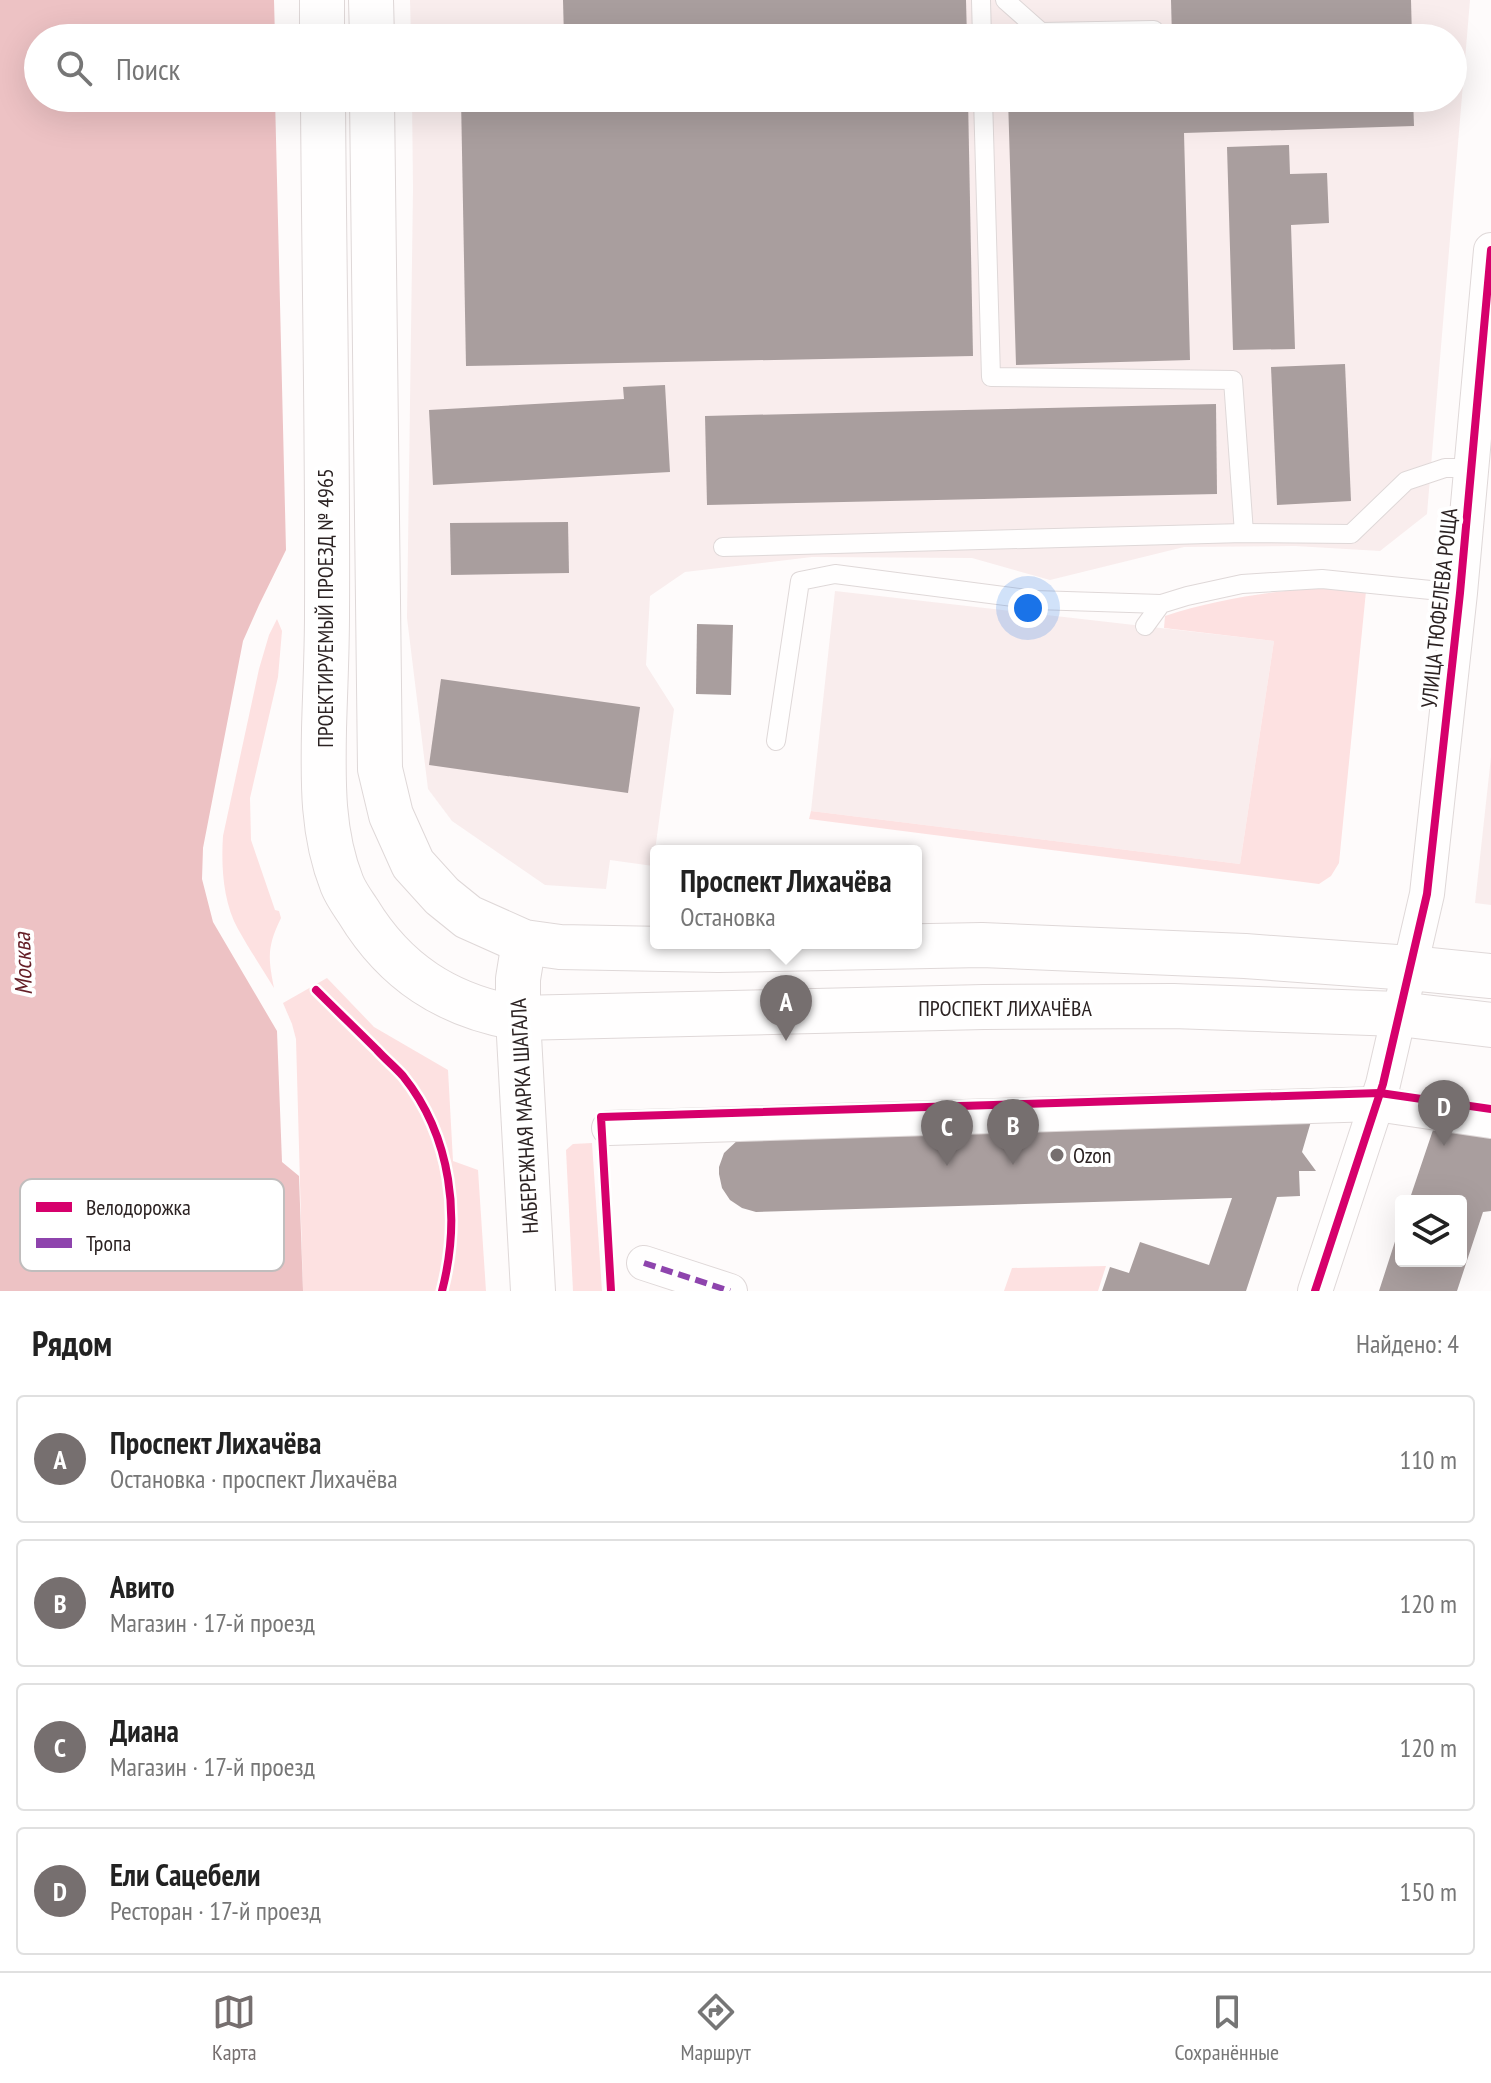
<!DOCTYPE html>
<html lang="ru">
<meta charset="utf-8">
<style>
:root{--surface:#fff;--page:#f2f2f2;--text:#222;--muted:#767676;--line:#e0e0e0;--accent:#766f6f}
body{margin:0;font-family:"PT Sans Narrow",sans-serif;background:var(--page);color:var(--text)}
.controls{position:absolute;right:24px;bottom:24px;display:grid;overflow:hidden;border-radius:8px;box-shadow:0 8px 32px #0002}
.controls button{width:72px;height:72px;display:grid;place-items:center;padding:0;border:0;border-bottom:2px solid var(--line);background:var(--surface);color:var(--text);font:40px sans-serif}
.you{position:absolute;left:1028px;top:608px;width:28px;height:28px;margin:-20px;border:6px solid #fff;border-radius:50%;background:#1a73e8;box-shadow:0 0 0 12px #1a73e833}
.badge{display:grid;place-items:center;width:52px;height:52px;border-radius:50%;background:var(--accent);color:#fff;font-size:26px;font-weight:700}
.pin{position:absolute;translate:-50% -66px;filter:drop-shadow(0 2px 4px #0008)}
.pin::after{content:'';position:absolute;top:42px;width:28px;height:24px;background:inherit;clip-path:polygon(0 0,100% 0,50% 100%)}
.popup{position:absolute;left:650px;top:845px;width:272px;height:104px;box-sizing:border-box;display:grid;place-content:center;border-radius:8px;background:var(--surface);filter:drop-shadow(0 2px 6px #0005);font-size:26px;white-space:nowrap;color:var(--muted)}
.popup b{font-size:30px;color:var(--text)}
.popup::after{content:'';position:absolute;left:50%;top:100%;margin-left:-16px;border:16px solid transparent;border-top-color:var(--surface)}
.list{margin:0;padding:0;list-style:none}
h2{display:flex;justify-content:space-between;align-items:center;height:104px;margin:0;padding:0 32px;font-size:34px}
h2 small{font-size:26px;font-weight:400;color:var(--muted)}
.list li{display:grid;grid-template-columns:52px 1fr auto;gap:24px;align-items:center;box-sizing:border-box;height:128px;margin:0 16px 16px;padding:0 16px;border:2px solid var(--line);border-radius:8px}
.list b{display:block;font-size:30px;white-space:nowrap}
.list p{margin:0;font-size:26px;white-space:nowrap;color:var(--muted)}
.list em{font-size:26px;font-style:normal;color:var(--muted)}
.icon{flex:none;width:44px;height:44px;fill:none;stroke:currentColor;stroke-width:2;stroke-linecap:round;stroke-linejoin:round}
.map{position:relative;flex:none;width:1491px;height:1291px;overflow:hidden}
.search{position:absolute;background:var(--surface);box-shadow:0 8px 32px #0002;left:24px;right:24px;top:24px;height:88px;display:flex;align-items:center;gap:20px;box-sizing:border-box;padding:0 28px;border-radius:44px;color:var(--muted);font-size:30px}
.sheet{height:680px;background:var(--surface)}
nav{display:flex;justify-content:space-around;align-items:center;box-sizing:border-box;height:112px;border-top:2px solid var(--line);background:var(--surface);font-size:22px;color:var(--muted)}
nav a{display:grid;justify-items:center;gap:4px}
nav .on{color:var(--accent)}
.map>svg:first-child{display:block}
.built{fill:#f9eded}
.green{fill:#fde1e1}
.water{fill:#edc2c4}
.building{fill:#a99e9e}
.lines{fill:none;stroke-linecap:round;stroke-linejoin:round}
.lane-casing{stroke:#dfd8d8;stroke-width:20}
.street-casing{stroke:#dfd8d8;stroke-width:36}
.secondary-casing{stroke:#dfd8d8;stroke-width:46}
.lane{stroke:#fffefe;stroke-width:18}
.street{stroke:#fffefe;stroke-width:34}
.secondary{stroke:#fffefe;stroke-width:44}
.quiet{stroke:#8e44ad;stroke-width:6;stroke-dasharray:12 6;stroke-linecap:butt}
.cycleway-casing{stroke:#fff;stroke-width:13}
.cycleway{stroke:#d6006c;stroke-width:8}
.poi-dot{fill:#766f6f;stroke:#fff;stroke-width:3}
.labels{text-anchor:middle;stroke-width:8;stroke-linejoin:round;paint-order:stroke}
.street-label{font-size:22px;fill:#2c2323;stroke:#fff}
.poi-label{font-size:22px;fill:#2c2323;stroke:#fff;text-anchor:start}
.water-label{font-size:24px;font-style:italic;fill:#651f27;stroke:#fff}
.key{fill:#fff;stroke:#c0bdbd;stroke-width:2}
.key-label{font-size:22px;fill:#2c2323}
</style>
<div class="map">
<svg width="1491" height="1291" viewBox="0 0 1491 1291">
<rect width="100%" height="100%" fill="#fefbfb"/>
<g class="built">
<polygon points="410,0 1470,0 1427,514 1380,551 1295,546 1184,547 1050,580 972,558 812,557 685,572 650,596 646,665 674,709 653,866 610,860 606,889 545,885 452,821 428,789 407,618 413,189 412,98 1453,98 1453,38 411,38"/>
<polygon points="835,591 1274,641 1240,864 811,811"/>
<polygon points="1491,757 1491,905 1475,903"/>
</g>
<g class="green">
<path d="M 1322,587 L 1366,591 L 1339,863 L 1331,876 L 1319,884 L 809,819 L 811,811 L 1240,864 L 1274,641 L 1164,628 L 1165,616 C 1217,599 1268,592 1322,587 Z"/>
<path d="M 277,619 L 282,631 L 278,677 L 250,798 L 251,840 L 275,910 L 279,911 L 281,918 C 267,947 268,957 274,988 C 262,968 249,949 238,929 C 223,902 221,866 223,836 L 259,669 L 269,635 Z"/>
<polygon points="327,978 374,1027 448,1070 453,1161 478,1170 486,1291 303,1291 296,1039 292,1024 283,1003"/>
<polygon points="592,1143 602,1291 573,1291 566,1150 573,1144"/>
<polygon points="1106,1266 1098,1291 1004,1291 1012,1268"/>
</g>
<polygon class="water" points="0,0 274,0 275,38 38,38 38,98 275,98 286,550 259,605 243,641 203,848 202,879 213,922 277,1031 282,1162 299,1176 303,1291 0,1291"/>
<g class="building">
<polygon points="563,0 966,0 967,38 564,38"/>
<polygon points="1171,0 1411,0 1412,38 1172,38"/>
<polygon points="461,98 968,98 973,356 466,366"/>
<polygon points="1008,98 1413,98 1414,126 1184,133 1190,360 1016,365"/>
<polygon points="1289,145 1290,174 1327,173 1329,223 1291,225 1295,349 1233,350 1227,147"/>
<polygon points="1345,364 1351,501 1277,505 1271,367"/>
<polygon points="665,385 670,472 433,485 429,410 624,399 623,387"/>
<polygon points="1216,404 1217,494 707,505 705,416"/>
<polygon points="568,522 569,573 451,575 450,523"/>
<polygon points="697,624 733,625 731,695 696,694"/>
<polygon points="441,679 640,707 628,793 429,765"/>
<polygon points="1312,1118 1302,1152 1316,1171 1299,1171 1300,1196 1277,1197 1246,1291 1102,1291 1110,1267 1129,1273 1140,1242 1209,1265 1232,1198 756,1212 742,1208 730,1200 722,1188 719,1174 719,1167 724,1153 740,1138"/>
<polygon points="1433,1130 1491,1138 1491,1211 1483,1212 1457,1291 1379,1291 1400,1226 1401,1261 1461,1261 1461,1201 1409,1201"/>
</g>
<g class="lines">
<g class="lane-casing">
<g id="lane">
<polyline points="981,0 982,38"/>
<polyline points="1005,0 1041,32 1154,30"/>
<polyline points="983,98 991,377 1233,380 1244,533"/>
<polyline points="723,547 1244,533 1351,534 1406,481 1445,468 1471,468"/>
<polyline points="1145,626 1161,604 1187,596 1242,584 1322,579 1460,593"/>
<polyline points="776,741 800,581 835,574 1035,600 1161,604"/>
</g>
</g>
<g class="street-casing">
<g id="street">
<polyline points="609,1128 1376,1104 1491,1121"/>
<polyline points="644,1263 730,1291"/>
<polyline points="1315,1291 1383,1084 1427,894 1460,593 1491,250"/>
</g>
</g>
<g class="secondary-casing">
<g id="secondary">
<polyline points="322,0 322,38"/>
<polyline points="371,0 372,38"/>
<path d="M 323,98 C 324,270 328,442 327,614 C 327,652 325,691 324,729 C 323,782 322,834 342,884 C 346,894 352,902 358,911 C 395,972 447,1006 518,1018 L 984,1007 L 1173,1006 L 1399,1014 L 1491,1025"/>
<polyline points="372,98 380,769 391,815 413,864 442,896 468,917 524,942 560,947 718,950 982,945 1245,956 1410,968 1491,976"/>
<polyline points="524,942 518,979 518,1018 533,1291"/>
</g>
</g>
<use href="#lane" class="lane"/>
<use href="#street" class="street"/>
<use href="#secondary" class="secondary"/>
<polyline class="quiet" points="644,1263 730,1291"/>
<g class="cycleway-casing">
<g id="cycleway">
<path d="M 316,990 C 336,1010 357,1030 377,1050 C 385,1059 395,1067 403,1076 C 452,1137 461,1218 442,1291"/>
<polyline points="611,1291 601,1117 1380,1093 1491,1109"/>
<polyline points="1315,1291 1383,1084 1427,894 1460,593 1491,250"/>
</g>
</g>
<use href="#cycleway" class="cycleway"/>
</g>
<circle class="poi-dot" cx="1057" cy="1155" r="8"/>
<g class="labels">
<g class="street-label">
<text transform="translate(325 608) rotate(-90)" y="8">ПРОЕКТИРУЕМЫЙ ПРОЕЗД № 4965</text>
<text transform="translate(1439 608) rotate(-84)" y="8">УЛИЦА ТЮФЕЛЕВА РОЩА</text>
<text x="1005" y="1016">ПРОСПЕКТ ЛИХАЧЁВА</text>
<text transform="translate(524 1116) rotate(-93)" y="8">НАБЕРЕЖНАЯ МАРКА ШАГАЛА</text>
</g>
<g class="poi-label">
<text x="1073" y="1163">Ozon</text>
</g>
<g class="water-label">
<text transform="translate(23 964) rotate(-92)" y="8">Москва</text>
</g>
</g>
<rect x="20" y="1179" width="264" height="92" rx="12" class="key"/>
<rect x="36" y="1202" width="36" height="10" fill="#d6006c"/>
<rect x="36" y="1238" width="36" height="10" fill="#8e44ad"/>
<g class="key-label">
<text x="86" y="1215">Велодорожка</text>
<text x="86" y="1251">Тропа</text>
</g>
</svg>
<div class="controls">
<button><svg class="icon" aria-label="layers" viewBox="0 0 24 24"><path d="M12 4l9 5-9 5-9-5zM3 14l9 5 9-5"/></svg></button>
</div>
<div class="you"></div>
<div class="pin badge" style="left:786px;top:1041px">A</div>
<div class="popup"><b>Проспект Лихачёва</b>Остановка</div>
<div class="pin badge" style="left:1013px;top:1165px">B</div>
<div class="pin badge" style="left:947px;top:1166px">C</div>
<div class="pin badge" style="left:1444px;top:1146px">D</div>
<div class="search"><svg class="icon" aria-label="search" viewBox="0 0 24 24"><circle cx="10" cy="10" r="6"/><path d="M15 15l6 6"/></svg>Поиск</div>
</div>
<section class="sheet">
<h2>Рядом<small>Найдено: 4</small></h2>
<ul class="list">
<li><span class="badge">A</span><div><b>Проспект Лихачёва</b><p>Остановка · проспект Лихачёва</p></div><em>110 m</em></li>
<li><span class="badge">B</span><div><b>Авито</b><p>Магазин · 17-й проезд</p></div><em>120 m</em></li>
<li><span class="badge">C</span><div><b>Диана</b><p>Магазин · 17-й проезд</p></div><em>120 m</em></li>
<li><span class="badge">D</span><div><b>Ели Сацебели</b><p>Ресторан · 17-й проезд</p></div><em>150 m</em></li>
</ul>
</section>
<nav>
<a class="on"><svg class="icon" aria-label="map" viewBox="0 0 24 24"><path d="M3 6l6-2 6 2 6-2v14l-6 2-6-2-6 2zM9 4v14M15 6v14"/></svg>Карта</a>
<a><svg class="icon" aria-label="directions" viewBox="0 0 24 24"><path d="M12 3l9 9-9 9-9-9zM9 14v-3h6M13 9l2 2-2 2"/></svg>Маршрут</a>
<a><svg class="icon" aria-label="saved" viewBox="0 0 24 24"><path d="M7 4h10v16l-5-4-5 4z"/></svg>Сохранённые</a>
</nav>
